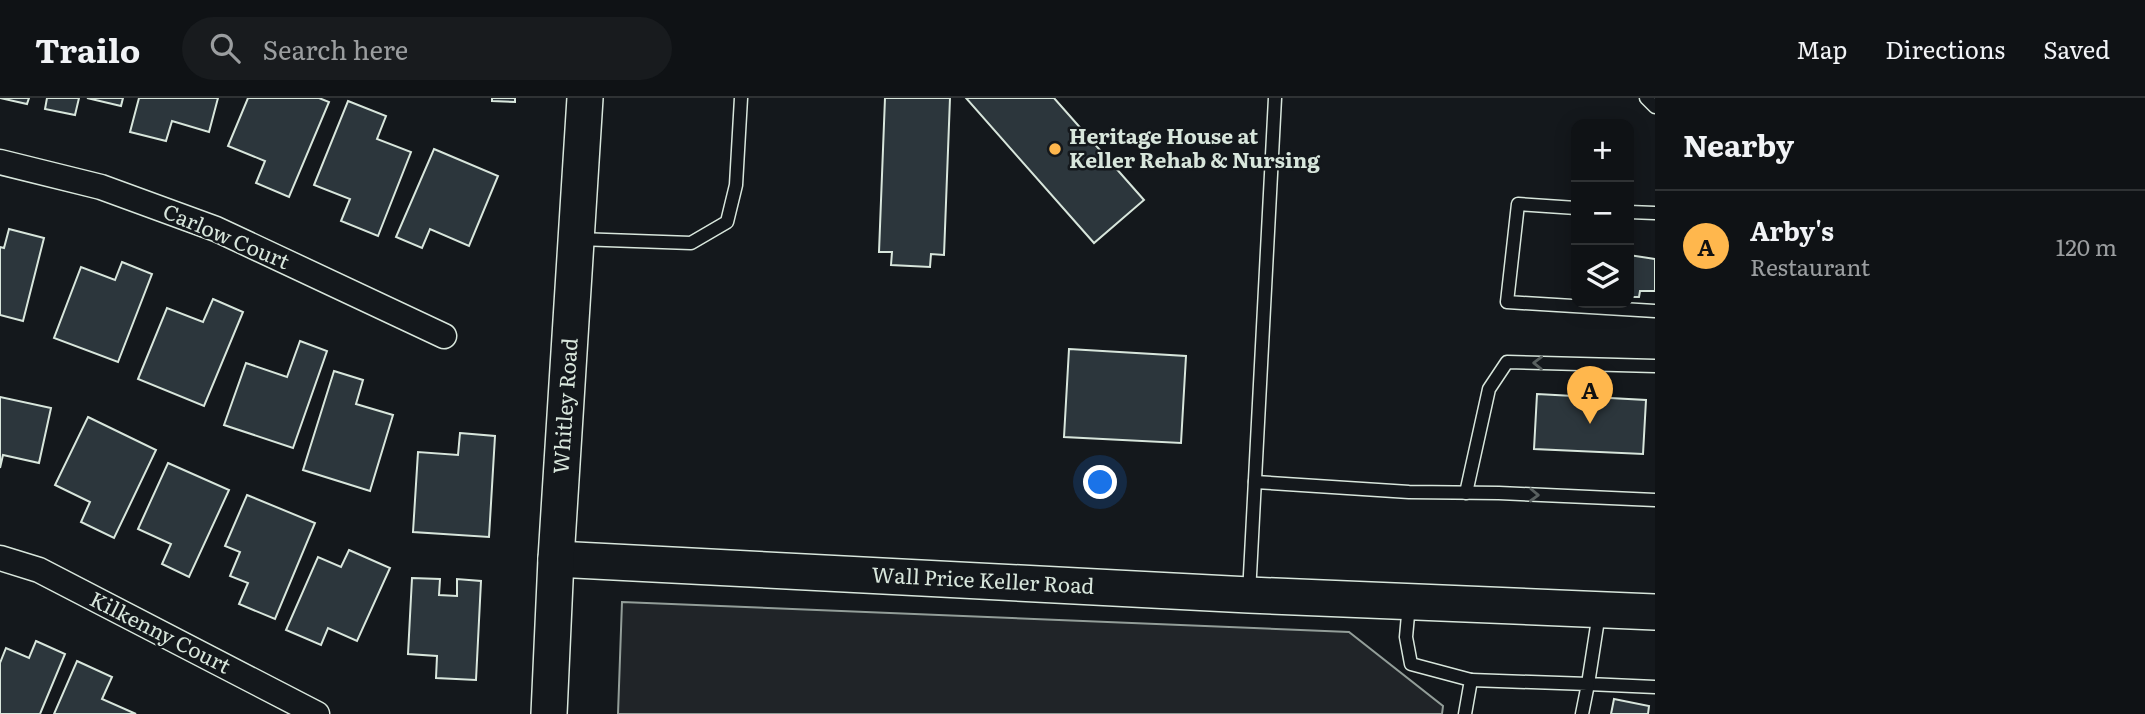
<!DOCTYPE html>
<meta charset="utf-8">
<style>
:root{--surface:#0f1215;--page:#181b1e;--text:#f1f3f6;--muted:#9b9ea0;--line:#2f3234;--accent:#ffb74d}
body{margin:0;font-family:Literata,serif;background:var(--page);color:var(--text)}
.controls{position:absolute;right:21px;top:21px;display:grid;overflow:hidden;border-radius:14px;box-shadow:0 4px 18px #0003}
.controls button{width:63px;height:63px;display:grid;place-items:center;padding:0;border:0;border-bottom:2px solid var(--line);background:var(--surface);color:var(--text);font:35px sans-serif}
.you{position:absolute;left:1101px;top:385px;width:24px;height:24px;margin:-18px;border:5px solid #fff;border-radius:50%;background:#1a73e8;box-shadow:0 0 0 10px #1a73e833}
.badge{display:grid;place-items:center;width:46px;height:46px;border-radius:50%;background:var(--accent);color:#111;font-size:23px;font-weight:700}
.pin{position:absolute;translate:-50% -58px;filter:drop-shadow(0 2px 4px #0008)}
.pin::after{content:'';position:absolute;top:37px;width:24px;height:21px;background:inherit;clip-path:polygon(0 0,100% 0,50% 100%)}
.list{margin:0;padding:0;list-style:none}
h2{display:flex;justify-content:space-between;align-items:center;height:91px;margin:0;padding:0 28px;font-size:30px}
h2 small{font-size:23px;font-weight:400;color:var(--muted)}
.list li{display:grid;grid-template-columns:46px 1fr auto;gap:21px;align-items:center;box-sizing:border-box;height:112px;padding:0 28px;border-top:2px solid var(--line)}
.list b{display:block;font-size:26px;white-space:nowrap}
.list p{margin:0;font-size:23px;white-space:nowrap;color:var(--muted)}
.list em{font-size:23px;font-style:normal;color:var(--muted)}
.icon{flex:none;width:38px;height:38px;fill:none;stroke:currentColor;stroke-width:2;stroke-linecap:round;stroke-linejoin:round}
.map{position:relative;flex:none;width:1655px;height:616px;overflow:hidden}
header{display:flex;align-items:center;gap:42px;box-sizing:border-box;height:98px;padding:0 35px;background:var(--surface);border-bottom:2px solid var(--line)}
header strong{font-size:33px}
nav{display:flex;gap:38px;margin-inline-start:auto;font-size:24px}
.search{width:490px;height:63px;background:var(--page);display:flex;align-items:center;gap:18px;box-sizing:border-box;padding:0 24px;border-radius:38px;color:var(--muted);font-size:26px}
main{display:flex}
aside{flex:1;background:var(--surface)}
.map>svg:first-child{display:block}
.green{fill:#202428;stroke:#939e99;stroke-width:2}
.building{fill:#2c363c;stroke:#d8e6dc;stroke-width:2}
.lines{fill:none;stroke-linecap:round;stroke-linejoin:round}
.lane-casing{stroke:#d8e6dc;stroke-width:15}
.street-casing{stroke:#d8e6dc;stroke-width:27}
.secondary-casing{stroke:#d8e6dc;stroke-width:38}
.lane{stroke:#14181c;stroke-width:12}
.street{stroke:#14181c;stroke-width:24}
.secondary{stroke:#14181c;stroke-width:35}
.oneway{stroke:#59605f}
.poi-dot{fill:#ffb74d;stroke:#14181c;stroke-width:2.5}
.labels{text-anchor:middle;stroke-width:5;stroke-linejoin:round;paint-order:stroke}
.poi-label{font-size:21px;font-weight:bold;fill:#d8e6dc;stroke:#14181c;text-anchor:start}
.street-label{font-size:21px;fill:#d8e6dc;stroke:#14181c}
</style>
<header>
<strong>Trailo</strong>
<div class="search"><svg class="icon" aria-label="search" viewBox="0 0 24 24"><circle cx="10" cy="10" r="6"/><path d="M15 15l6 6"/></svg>Search here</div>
<nav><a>Map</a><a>Directions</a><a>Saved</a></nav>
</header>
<main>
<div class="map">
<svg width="1655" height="616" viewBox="0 0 1655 616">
<rect width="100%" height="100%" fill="#14181c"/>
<polygon class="green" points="622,504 1349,534 1443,608 1442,616 618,616"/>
<g class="building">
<polygon points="0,0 29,0 27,6"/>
<polygon points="47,0 79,0 75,17 45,11"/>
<polygon points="87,0 123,0 121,8"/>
<polygon points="139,0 218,0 209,34 172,23 166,43 130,34"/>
<polygon points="248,0 319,0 329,4 289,99 256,85 265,63 228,48"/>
<polygon points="492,0 515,0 515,4 492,3"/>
<polygon points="885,0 950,0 944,157 931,156 930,169 891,167 892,154 879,154"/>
<polygon points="966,0 1054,0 1144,102 1094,145"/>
<polygon points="348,3 386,18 377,41 411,54 378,138 341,123 350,101 314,87"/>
<polygon points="434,51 498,78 469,148 430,131 422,150 396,139"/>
<polygon points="9,131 44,140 23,223 0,217 0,149 4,150"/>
<polygon points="1574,154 1576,154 1576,192 1572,191"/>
<polygon points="1629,157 1655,161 1655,193 1640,193 1639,199 1629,199"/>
<polygon points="122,164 152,176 118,264 54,240 81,169 115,182"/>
<polygon points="213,201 243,214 204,308 138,281 167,210 203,224"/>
<polygon points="300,243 327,253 293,350 224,327 246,265 287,279"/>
<polygon points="1069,251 1186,258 1181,345 1064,339"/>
<polygon points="334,273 363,282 356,306 393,317 370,393 303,372"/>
<polygon points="1537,296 1646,302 1643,356 1534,351"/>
<polygon points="0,299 51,310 39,365 3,357 0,370"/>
<polygon points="88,319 156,352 114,440 81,424 90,404 55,387"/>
<polygon points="460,335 495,338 489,439 413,434 418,354 458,357"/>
<polygon points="168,365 229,392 189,479 162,466 171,446 138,431"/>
<polygon points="247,397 315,425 275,521 239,506 248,485 230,478 240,454 225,448"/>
<polygon points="349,452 390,470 357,543 328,530 321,547 286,532 318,459 341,469"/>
<polygon points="412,480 440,481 439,497 457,498 457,481 481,483 476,582 436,580 437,558 408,556"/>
<polygon points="36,543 65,556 40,616 0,616 0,565 6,550 29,560"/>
<polygon points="77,563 112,579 102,601 136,616 54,616"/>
<polygon points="1614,601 1649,608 1648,616 1611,616"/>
</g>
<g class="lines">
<g class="lane-casing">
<g id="lane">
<polyline points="1646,0 1655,9"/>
<polyline points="1576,110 1518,106 1507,204 1655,213"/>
<polyline points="1629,114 1655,115"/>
<polyline points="578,141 691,145 727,124 736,87 741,0"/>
<polyline points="1255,384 1409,394 1499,395 1655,402"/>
<polyline points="1466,395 1489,291 1507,264 1655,268"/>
<polyline points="1249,496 1275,0"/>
<polyline points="1409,506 1406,539 1411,566 1471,582 1465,616"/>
<polyline points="1599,515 1588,586 1655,589"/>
<polyline points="1471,582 1588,586 1582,616"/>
</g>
</g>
<g class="street-casing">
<g id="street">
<polyline points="0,64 101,89 216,131 444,238"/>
<polyline points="0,460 39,472 317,616"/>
</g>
</g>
<g class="secondary-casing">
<g id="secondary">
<polyline points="556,461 1249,497 1655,514"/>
<polyline points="549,616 556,461 585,0"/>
</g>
</g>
<use href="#lane" class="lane"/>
<use href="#street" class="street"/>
<use href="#secondary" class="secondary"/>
</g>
<defs><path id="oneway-chevron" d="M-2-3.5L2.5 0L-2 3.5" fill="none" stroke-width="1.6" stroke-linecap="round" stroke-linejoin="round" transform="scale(1.75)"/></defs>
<g class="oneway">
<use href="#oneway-chevron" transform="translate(1538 265) rotate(-179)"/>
<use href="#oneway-chevron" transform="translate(1534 397) rotate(2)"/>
</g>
<circle class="poi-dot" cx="1055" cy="51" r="7"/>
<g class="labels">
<g class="poi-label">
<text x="1069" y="46">Heritage House at<tspan x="1069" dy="24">Keller Rehab &amp; Nursing</tspan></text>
</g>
<g class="street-label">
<text transform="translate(226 139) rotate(23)" y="7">Carlow Court</text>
<text transform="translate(566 308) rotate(-86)" y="7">Whitley Road</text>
<text transform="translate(983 483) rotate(3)" y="7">Wall Price Keller Road</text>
<text transform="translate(160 535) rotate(27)" y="7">Kilkenny Court</text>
</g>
</g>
</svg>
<div class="controls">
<button>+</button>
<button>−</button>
<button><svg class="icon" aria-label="layers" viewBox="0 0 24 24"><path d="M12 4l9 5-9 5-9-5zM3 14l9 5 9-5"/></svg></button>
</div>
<div class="you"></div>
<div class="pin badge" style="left:1590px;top:326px">A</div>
</div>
<aside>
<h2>Nearby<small></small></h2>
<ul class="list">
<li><span class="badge">A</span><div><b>Arby's</b><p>Restaurant</p></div><em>120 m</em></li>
</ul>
</aside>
</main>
